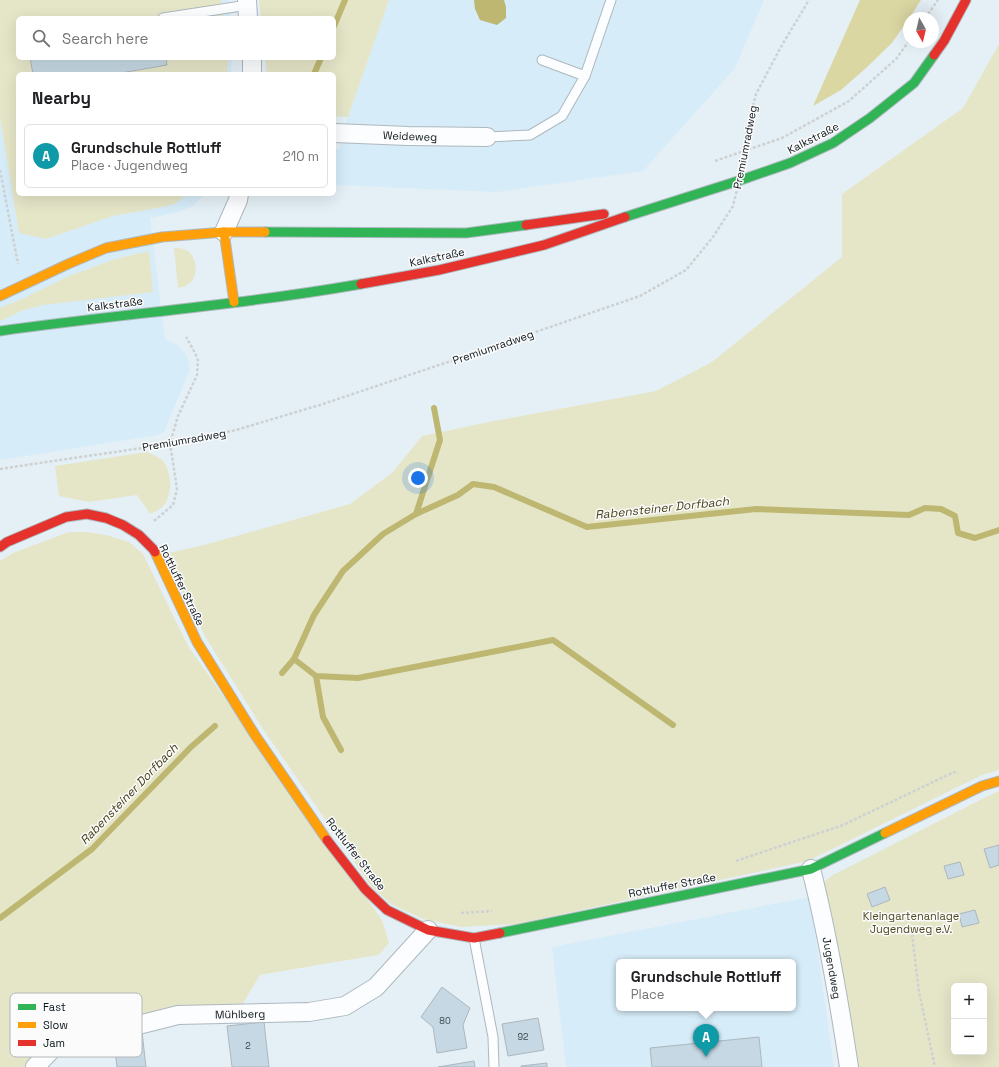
<!DOCTYPE html>
<meta charset="utf-8">
<style>
:root{--surface:#fff;--page:#f6f6f6;--text:#202124;--muted:#757577;--line:#e0e0e0;--accent:#111827}
body{margin:0;font-family:"Space Grotesk",sans-serif;background:var(--page);color:var(--text)}
.controls{position:absolute;right:12px;bottom:12px;display:grid;overflow:hidden;border-radius:6px;box-shadow:0 4px 16px #0002}
.controls button{width:36px;height:36px;display:grid;place-items:center;padding:0;border:0;border-bottom:1px solid var(--line);background:var(--surface);color:var(--text);font:20px sans-serif}
.compass{position:absolute;left:903px;top:12px;width:36px;height:36px;border-radius:50%;background:var(--surface);box-shadow:0 4px 16px #0002;rotate:172deg}
.you{position:absolute;left:418px;top:478px;width:14px;height:14px;margin:-10px;border:3px solid #fff;border-radius:50%;background:#1a73e8;box-shadow:0 0 0 6px #1a73e833}
.badge{display:grid;place-items:center;width:26px;height:26px;border-radius:50%;background:var(--accent);color:#fff;font-size:13px;font-weight:700}
.pin{position:absolute;translate:-50% -33px;filter:drop-shadow(0 1px 2px #0008)}
.pin::after{content:'';position:absolute;top:21px;width:14px;height:12px;background:inherit;clip-path:polygon(0 0,100% 0,50% 100%)}
.popup{position:absolute;left:616px;top:959px;width:180px;height:52px;box-sizing:border-box;display:grid;place-content:center;border-radius:6px;background:var(--surface);filter:drop-shadow(0 1px 3px #0005);font-size:13px;white-space:nowrap;color:var(--muted)}
.popup b{font-size:15px;color:var(--text)}
.popup::after{content:'';position:absolute;left:50%;top:100%;margin-left:-8px;border:8px solid transparent;border-top-color:var(--surface)}
.list{margin:0;padding:0;list-style:none}
h2{display:flex;justify-content:space-between;align-items:center;height:52px;margin:0;padding:0 16px;font-size:17px}
h2 small{font-size:13px;font-weight:400;color:var(--muted)}
.list li{display:grid;grid-template-columns:26px 1fr auto;gap:12px;align-items:center;box-sizing:border-box;height:64px;margin:0 8px 8px;padding:0 8px;border:1px solid var(--line);border-radius:6px}
.list b{display:block;font-size:15px;white-space:nowrap}
.list p{margin:0;font-size:13px;white-space:nowrap;color:var(--muted)}
.list em{font-size:13px;font-style:normal;color:var(--muted)}
.icon{flex:none;width:22px;height:22px;fill:none;stroke:currentColor;stroke-width:2;stroke-linecap:round;stroke-linejoin:round}
.map{position:relative;flex:none;width:999px;height:1067px;overflow:hidden}
.search{position:absolute;background:var(--surface);box-shadow:0 4px 16px #0002;left:16px;top:16px;width:320px;height:44px;display:flex;align-items:center;gap:10px;box-sizing:border-box;padding:0 14px;border-radius:6px;color:var(--muted);font-size:15px}
.panel{position:absolute;background:var(--surface);box-shadow:0 4px 16px #0002;left:16px;top:72px;width:320px;height:124px;border-radius:6px}
.map>svg:first-child{display:block}
.built{fill:#d6ecf8;fill-rule:evenodd}
.green{fill:#e5e6c8;fill-rule:evenodd}
.forest{fill:#dad7a3}
.water{fill:#beb772}
.lines{fill:none;stroke-linecap:round;stroke-linejoin:round}
.stream{stroke:#beb772;stroke-width:6}
.building{fill:#c5d8e3;stroke:#acb7bd}
.lane-casing{stroke:#aeb8be;stroke-width:11}
.street-casing{stroke:#aeb8be;stroke-width:20}
.fast-casing{stroke:#aeb8be;stroke-width:11}
.slow-casing{stroke:#aeb8be;stroke-width:11}
.jam-casing{stroke:#aeb8be;stroke-width:11}
.path{stroke:#cdd1d2;stroke-width:2.5;stroke-dasharray:3 2;stroke-linecap:butt}
.lane{stroke:#fbfdfe;stroke-width:9}
.street{stroke:#fbfdfe;stroke-width:18}
.fast{stroke:#30b455;stroke-width:9}
.slow{stroke:#ff9f0a;stroke-width:9}
.jam{stroke:#e5322d;stroke-width:9}
.path-bridge{stroke:#cdd1d2;stroke-width:2.5;stroke-dasharray:3 2;stroke-linecap:butt}
.labels{text-anchor:middle;stroke-width:3;stroke-linejoin:round;paint-order:stroke}
.number-label{font-size:9px;fill:#39464d}
.street-label{font-size:11px;fill:#0a151b;stroke:#fbfbfb}
.park-label{font-size:11px;fill:#504a21;stroke:#fbfbfb}
.water-label{font-size:12px;font-style:italic;fill:#464016;stroke:#fbfbfb}
.key{fill:#fbfbfb;stroke:#b3b6b8;stroke-width:1}
.key-label{font-size:11px;fill:#0a151b}
</style>
<div class="map">
<svg width="999" height="1067" viewBox="0 0 999 1067">
<rect width="100%" height="100%" fill="#e5f0f6"/>
<g class="built">
<polygon points="0,0 229,0 231,18 18,18 18,58 232,58 231,74 18,74 18,194 204,194 203,196 191,207 175,213 150,218 165,339 179,346 188,358 190,369 164,432 158,435 0,460"/>
<polygon points="389,0 764,0 735,68 643,171 497,192 334,185 334,149 340,149 342,134"/>
<path d="M 810,897 L 834,1067 L 566,1067 L 552,947 ZM 619,962 L 793,962 L 793,1008 L 619,1008 Z"/>
</g>
<g class="green">
<polygon points="0,0 221,0 223,18 18,18 18,58 228,58 227,74 18,74 18,194 188,194 173,205 113,216 46,239 19,233 0,118"/>
<polygon points="259,0 389,0 348,117 334,116 334,74 267,74 265,58 334,58 334,18 261,18"/>
<polygon points="999,44 999,770 982,775 808,861 516,924 461,927 423,919 391,904 371,886 263,729 206,638 164,554 204,545 350,504 393,472 422,436 494,421 656,391 712,362 842,257 842,194 963,108"/>
<path d="M 174,248 C 177,248 181,248 184,249 C 198,254 200,278 187,285 C 185,287 181,287 178,288 Z"/>
<polygon points="149,251 153,292 43,305 21,311 3,320 0,320 0,308 24,298 69,276 115,259"/>
<path d="M 147,452 C 152,454 159,457 163,461 C 172,472 173,496 163,506 C 160,510 154,512 150,514 L 137,495 L 89,502 L 59,496 L 55,466 Z"/>
<polygon points="69,532 86,532 106,535 129,542 143,554 188,646 382,920 389,943 379,955 329,963 260,975 239,1010 53,1042 26,1067 0,1067 0,561 13,553"/>
<path d="M 999,791 L 999,1067 L 857,1067 L 821,884 L 833,875 L 988,796 ZM 954,986 L 984,986 L 984,1052 L 954,1052 Z"/>
</g>
<polygon class="forest" points="860,0 921,0 910,17 892,43 866,68 841,90 813,106"/>
<polygon class="water" points="474,0 504,0 506,7 506,18 497,25 480,20 475,9"/>
<g class="lines">
<g class="stream">
<polyline points="334,26 345,0"/>
<polyline points="314,74 321,58"/>
<polyline points="416,514 440,440 434,408"/>
<polyline points="294,659 316,676 358,678 553,640 673,725"/>
<polyline points="282,673 294,659 314,615 343,571 383,534 416,514 458,495 473,484 494,487 587,527 756,509 909,515 925,508 941,509 955,516 958,533 975,538 999,530"/>
<polyline points="316,676 323,717 341,750"/>
<polyline points="0,918 92,849 191,747 215,726"/>
</g>
</g>
<g class="building">
<polygon points="30,58 166,58 167,65 115,74 33,74"/>
<polygon points="999,845 999,865 990,868 984,849"/>
<polygon points="960,862 964,875 948,879 944,866"/>
<polygon points="885,887 890,900 872,907 867,894"/>
<polygon points="975,910 979,923 962,927 959,914"/>
<polygon points="442,987 470,1008 463,1025 467,1048 437,1053 433,1027 421,1017"/>
<polygon points="538,1018 544,1050 508,1056 502,1024"/>
<polygon points="264,1022 269,1067 232,1067 227,1026"/>
<polygon points="142,1032 146,1067 117,1067 113,1035"/>
<polygon points="759,1037 762,1067 652,1067 650,1048"/>
<polygon points="474,1061 475,1067 438,1067"/>
<polygon points="547,1063 547,1067 521,1067 521,1066"/>
</g>
<g class="lines">
<g class="lane-casing">
<g id="lane">
<polyline points="163,18 248,5"/>
<polyline points="542,60 585,76"/>
<polyline points="487,137 530,135 562,116 585,76 611,0"/>
<polyline points="474,938 493,1037 494,1067"/>
</g>
</g>
<g class="street-casing">
<g id="street">
<polyline points="247,0 248,18"/>
<polyline points="252,58 252,74"/>
<polyline points="334,133 408,136 487,137"/>
<polyline points="224,232 238,200 239,194"/>
<path d="M 811,869 C 828,935 839,1001 849,1067"/>
<polyline points="35,1067 55,1046 178,1015 309,1012 345,1006 376,987 428,930"/>
</g>
</g>
<g class="fast-casing">
<g id="fast">
<polyline points="625,217 741,180 790,163 833,143 870,118 914,83 934,55"/>
<polyline points="265,232 466,233 526,225"/>
<path d="M 0,331 C 120,314 241,305 361,284"/>
<polyline points="500,933 811,869 885,833"/>
</g>
</g>
<g class="slow-casing">
<g id="slow">
<polyline points="224,232 234,302"/>
<polyline points="0,296 68,264 106,248 162,237 224,232 265,232"/>
<polyline points="155,552 197,642 255,735 327,840"/>
<polyline points="885,833 982,786 999,781"/>
</g>
</g>
<g class="jam-casing">
<g id="jam">
<polyline points="934,55 944,41 966,0"/>
<polyline points="526,225 604,214"/>
<polyline points="361,284 439,270 544,245 625,217"/>
<polyline points="0,547 7,542 66,517 87,514 106,518 123,525 139,535 153,549 155,552"/>
<polyline points="327,840 365,889 387,910 428,930 474,938 500,933"/>
</g>
</g>
<g class="path">
<polyline points="925,18 938,0"/>
<polyline points="715,161 782,138 849,101 896,59 909,41"/>
<polyline points="0,170 18,264"/>
<polyline points="0,469 60,460 163,445 236,430 323,404 460,358"/>
<polyline points="154,521 173,505 177,489 170,443 178,416 197,375 198,360 193,349 186,337"/>
<polyline points="736,861 843,825 954,772 958,774"/>
<polyline points="461,913 492,911"/>
<polyline points="912,934 919,992 935,1067"/>
</g>
<use href="#lane" class="lane"/>
<use href="#street" class="street"/>
<use href="#fast" class="fast"/>
<use href="#slow" class="slow"/>
<use href="#jam" class="jam"/>
<polyline class="path-bridge" points="460,358 640,296 686,270 713,237 733,206 742,169 747,129 756,94 782,45 809,0"/>
</g>
<g class="labels">
<g class="number-label">
<text x="445" y="1024">80</text>
<text x="523" y="1040">92</text>
<text x="248" y="1049">2</text>
</g>
<g class="street-label">
<text transform="translate(410 136) rotate(2)" y="4">Weideweg</text>
<text transform="translate(813 138) rotate(-27)" y="4">Kalkstraße</text>
<text transform="translate(745 147) rotate(-79)" y="4">Premiumradweg</text>
<text transform="translate(437 257) rotate(-12)" y="4">Kalkstraße</text>
<text transform="translate(115 304) rotate(-7)" y="4">Kalkstraße</text>
<text transform="translate(493 347) rotate(-19)" y="4">Premiumradweg</text>
<text transform="translate(184 440) rotate(-10)" y="4">Premiumradweg</text>
<text transform="translate(182 585) rotate(64)" y="4">Rottluffer Straße</text>
<text transform="translate(356 854) rotate(52)" y="4">Rottluffer Straße</text>
<text transform="translate(672 885) rotate(-11)" y="4">Rottluffer Straße</text>
<text transform="translate(832 968) rotate(80)" y="4">Jugendweg</text>
<text transform="translate(240 1014) rotate(-1)" y="4">Mühlberg</text>
</g>
<g class="park-label">
<text x="911" y="920">Kleingartenanlage<tspan x="911" dy="13">Jugendweg e.V.</tspan></text>
</g>
<g class="water-label">
<text transform="translate(662 508) rotate(-6)" y="4">Rabensteiner Dorfbach</text>
<text transform="translate(129 794) rotate(-46)" y="4">Rabensteiner Dorfbach</text>
</g>
</g>
<rect x="10" y="993" width="132" height="64" rx="6" class="key"/>
<rect x="18" y="1004" width="18" height="6" fill="#30b455"/>
<rect x="18" y="1022" width="18" height="6" fill="#ff9f0a"/>
<rect x="18" y="1040" width="18" height="6" fill="#e5322d"/>
<g class="key-label">
<text x="43" y="1011">Fast</text>
<text x="43" y="1029">Slow</text>
<text x="43" y="1047">Jam</text>
</g>
</svg>
<div class="controls">
<button>+</button>
<button>−</button>
</div>
<svg class="compass" viewBox="-18 -18 36 36"><path d="M0-13l5 13h-10z" fill="#e53935"/><path d="M0 13l5-13h-10z" fill="#757577"/></svg>
<div class="you"></div>
<div class="pin badge" style="left:706px;top:1057px;background:#0f9aa8">A</div>
<div class="popup"><b>Grundschule Rottluff</b>Place</div>
<div class="search"><svg class="icon" aria-label="search" viewBox="0 0 24 24"><circle cx="10" cy="10" r="6"/><path d="M15 15l6 6"/></svg>Search here</div>
<section class="panel">
<h2>Nearby<small></small></h2>
<ul class="list">
<li><span class="badge" style="background:#0f9aa8">A</span><div><b>Grundschule Rottluff</b><p>Place · Jugendweg</p></div><em>210 m</em></li>
</ul>
</section>
</div>
